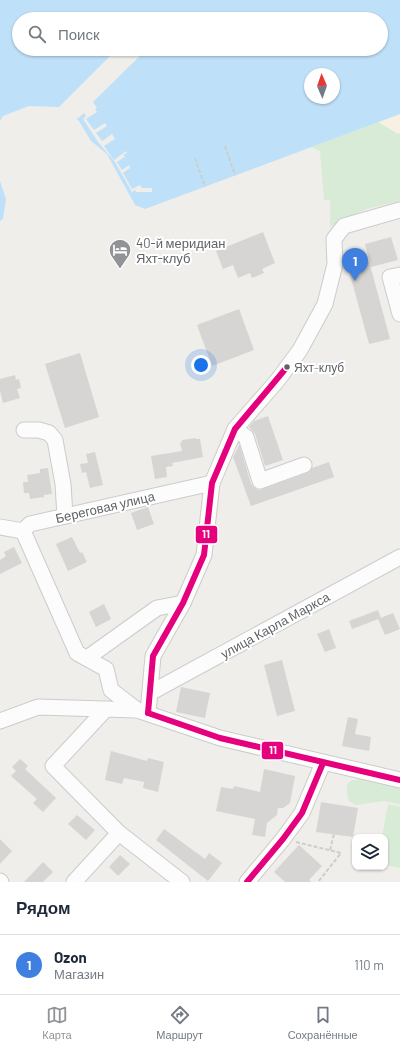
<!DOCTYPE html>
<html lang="ru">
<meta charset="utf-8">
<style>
:root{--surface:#fff;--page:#f2f2f3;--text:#1f2937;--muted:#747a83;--line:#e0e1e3;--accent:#919496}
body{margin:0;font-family:Barlow,sans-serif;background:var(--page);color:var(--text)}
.controls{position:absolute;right:12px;bottom:12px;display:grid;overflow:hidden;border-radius:8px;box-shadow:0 1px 3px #0004}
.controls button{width:36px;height:36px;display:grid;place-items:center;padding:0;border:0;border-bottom:1px solid var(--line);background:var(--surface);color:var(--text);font:20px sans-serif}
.compass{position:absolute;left:304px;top:68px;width:36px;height:36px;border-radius:50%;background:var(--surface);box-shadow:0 1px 3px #0004;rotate:358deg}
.you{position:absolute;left:201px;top:365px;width:14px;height:14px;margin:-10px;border:3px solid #fff;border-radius:50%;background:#1a73e8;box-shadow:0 0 0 6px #1a73e833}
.badge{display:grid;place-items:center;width:26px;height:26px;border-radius:50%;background:var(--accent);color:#fff;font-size:13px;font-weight:700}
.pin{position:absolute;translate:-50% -33px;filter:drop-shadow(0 1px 2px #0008)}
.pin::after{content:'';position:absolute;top:21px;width:14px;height:12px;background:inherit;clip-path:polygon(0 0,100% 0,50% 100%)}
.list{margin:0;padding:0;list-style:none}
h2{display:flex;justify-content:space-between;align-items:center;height:52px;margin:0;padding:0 16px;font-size:17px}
h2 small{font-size:13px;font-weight:400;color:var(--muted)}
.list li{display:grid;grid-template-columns:26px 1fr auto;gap:12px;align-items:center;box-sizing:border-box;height:60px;padding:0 16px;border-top:1px solid var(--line)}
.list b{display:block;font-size:15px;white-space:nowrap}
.list p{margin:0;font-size:13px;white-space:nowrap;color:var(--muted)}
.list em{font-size:13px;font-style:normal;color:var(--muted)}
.icon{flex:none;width:22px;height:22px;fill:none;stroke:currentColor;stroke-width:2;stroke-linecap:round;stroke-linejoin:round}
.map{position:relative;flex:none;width:400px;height:882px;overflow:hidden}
.search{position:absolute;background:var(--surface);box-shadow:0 1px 3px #0004;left:12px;right:12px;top:12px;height:44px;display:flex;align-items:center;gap:10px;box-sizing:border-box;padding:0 14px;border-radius:22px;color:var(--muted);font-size:15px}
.sheet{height:112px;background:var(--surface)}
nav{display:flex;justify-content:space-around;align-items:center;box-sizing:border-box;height:56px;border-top:1px solid var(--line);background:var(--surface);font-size:11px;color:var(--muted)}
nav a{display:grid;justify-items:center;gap:2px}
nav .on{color:var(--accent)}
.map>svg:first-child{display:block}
.green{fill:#d8ebd6}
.sand{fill:#f6f1e1}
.water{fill:#bfe0f9;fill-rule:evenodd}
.pier{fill:#efeeea}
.building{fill:#d6d5d3}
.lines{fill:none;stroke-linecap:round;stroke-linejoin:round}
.minor-casing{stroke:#cbcccc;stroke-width:17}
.path{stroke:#cacfcc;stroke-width:2;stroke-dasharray:4 2;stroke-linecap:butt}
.minor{stroke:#fdfcfc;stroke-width:15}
.bus-1-casing{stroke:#fff;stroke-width:9}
.bus-1{stroke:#e5007d;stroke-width:6}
.bus-dot{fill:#5f6368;stroke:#fff;stroke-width:1.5}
.labels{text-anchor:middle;stroke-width:4;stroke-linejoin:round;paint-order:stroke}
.bus-label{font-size:12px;fill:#5f6368;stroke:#fff;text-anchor:start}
.poi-label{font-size:13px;fill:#5f6368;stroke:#fff;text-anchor:start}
.street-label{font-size:13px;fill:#5f6368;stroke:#fff}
.line-badge{stroke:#fff;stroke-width:1.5}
.badge-label{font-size:11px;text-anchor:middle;font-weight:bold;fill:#fff}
</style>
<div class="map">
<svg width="400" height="882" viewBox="0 0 400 882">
<rect width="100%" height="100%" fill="#efeeea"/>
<g class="green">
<polygon points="378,122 400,133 400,201 366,209 330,227 330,200 324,200 320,151 311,147"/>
<path d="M 373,779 L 400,785 L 400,804 L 383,801 L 356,805 L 349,801 C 342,776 353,780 373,779 Z"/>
<polygon points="388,804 400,807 400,868 385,865 385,837 382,837"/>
</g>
<polygon class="sand" points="400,114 400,133 398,134 378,122"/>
<g class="water">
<path d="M 0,0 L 400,0 L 400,114 L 145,209 L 135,205 L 107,154 L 91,141 L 79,121 L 59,107 L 29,106 L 3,116 L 0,121 ZM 19,19 L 381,19 L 381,49 L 19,49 ZM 310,74 L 334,74 L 334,98 L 310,98 Z"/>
<polygon points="0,181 6,199 3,219 0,221"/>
</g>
<polygon class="pier" points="117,49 147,49 93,102 97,108 95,109 97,112 86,119 94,130 105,123 107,126 96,133 102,141 112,134 115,139 104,146 114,160 126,151 127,153 123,155 125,157 117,162 122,170 129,165 130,168 123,173 132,189 140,185 142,188 152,188 152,192 136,192 136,190 132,192 115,162 98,142 83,119 86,116 84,113 76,120 59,107"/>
<g class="building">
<polygon points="263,232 275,263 262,269 264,273 252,278 250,273 238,278 233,265 223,269 216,251"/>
<polygon points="391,237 398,260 371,267 365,244"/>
<polygon points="369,261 390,339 369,344 348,267"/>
<polygon points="239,309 254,350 212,366 197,325"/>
<polygon points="80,353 99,417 65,428 45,364"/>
<polygon points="15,375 16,380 19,379 21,388 17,389 20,398 3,403 0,391 0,379"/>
<polygon points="268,416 283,460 265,466 255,434 249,427 254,421"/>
<polygon points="196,438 196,439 200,439 203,457 172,463 173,466 166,467 167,477 155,479 151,456 182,451 180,443 182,442 182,440"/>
<polygon points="239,443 251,484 254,487 258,490 263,489 307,473 312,468 329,462 334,477 251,506 233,457 238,448"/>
<polygon points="95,452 103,485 90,488 86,472 82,473 80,464 88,463 86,454"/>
<polygon points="48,468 52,494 44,495 44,497 30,499 29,493 24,493 23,482 28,482 27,475 40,473 40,469"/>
<polygon points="148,507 154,524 137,530 131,513"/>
<polygon points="72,537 80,553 82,552 87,562 68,571 56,544"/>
<polygon points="14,547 22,563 0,574 0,560 6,556 4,552"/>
<polygon points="104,604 111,619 96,627 89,612"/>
<polygon points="378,610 381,618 352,629 349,621"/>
<polygon points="393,613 400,629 385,635 378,619"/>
<polygon points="329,629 336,648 325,652 317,634"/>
<polygon points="282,660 295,711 277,716 264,665"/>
<polygon points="181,687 210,693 205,718 176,712"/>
<polygon points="348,717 358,719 355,734 371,737 369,751 342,746"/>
<polygon points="111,751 147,761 148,758 164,762 158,792 143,788 144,782 124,778 122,784 105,780"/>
<polygon points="20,759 28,766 25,769 56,798 43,812 33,803 37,799 11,776 16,771 12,767"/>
<polygon points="264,769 295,776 290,803 283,808 278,808 277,815 267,823 265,837 252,835 255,819 216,811 221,787 233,789 234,786 260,792"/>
<polygon points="321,802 358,808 353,837 316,832"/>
<polygon points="77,815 95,830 86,840 68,824"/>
<polygon points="164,829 205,859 209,853 222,863 208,881 156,840"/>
<polygon points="0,839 12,851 0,864"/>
<polygon points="299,845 322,866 307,882 285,882 274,872"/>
<polygon points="120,855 130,864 118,876 109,867"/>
<polygon points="43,862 53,872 43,882 24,882"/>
</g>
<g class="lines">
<g class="minor-casing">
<g id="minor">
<polyline points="400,275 390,277 400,314"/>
<polyline points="235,429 246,437 260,481 304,465"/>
<polyline points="24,430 39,430 49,433 55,440 63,484 65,516"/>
<polyline points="0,527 23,531 30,524 212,483"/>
<polyline points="23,531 77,653 106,669 111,690 137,710"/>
<polyline points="87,658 157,608 183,603"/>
<polyline points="150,693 400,557"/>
<polyline points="106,709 53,766 119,833 182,882"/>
<polyline points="148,713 153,656 183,603 204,555 212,483 235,429 277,381 300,350 325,304 335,264 334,239 344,226 400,210"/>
<polyline points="0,721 38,707 137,710 220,738 400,780"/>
<polyline points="0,881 1,882"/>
<polyline points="74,882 119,833"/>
<polyline points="247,882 283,839 302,813 323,763"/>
</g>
</g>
<g class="path">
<polyline points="225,146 235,175"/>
<polyline points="195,158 205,187"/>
<polyline points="296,842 341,853 318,882"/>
<polyline points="330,850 334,834"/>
<polyline points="308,881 310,882"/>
</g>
<use href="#minor" class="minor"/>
<g class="bus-1-casing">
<g id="bus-1">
<polyline points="148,713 153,656 183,603 204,555 212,483 235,429 287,367"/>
<polyline points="148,713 220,738 400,780"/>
<polyline points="247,882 283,839 302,813 323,763"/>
</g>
</g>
<use href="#bus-1" class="bus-1"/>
</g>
<defs>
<g id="hotel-pin" transform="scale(1.15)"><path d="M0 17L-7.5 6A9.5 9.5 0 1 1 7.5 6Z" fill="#919496" stroke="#fff"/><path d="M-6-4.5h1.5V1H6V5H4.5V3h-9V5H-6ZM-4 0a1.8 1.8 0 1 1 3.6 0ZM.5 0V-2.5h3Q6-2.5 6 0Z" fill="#fff"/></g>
</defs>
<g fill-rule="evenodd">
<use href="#hotel-pin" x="120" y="250"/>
</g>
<circle class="bus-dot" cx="287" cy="367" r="3.5"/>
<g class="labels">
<g class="bus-label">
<text x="294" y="372">Яхт-клуб</text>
</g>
<g class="poi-label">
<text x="136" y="248">40-й меридиан<tspan x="136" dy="15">Яхт-клуб</tspan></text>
</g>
<g class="street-label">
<text transform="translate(105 507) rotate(-13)" y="5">Береговая улица</text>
<text transform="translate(275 625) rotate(-29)" y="5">улица Карла Маркса</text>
</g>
</g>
<g class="line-badge">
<rect x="195" y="525" width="23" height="19" rx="4" fill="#e5007d"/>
<rect x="261" y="741" width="23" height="19" rx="4" fill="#e5007d"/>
</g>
<g class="badge-label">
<text x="206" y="538">11</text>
<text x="273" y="754">11</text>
</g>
</svg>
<div class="controls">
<button><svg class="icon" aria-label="layers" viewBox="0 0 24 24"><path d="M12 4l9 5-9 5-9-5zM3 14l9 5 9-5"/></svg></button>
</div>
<svg class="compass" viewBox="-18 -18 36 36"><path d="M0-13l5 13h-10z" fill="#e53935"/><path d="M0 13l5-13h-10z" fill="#747a83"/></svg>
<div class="you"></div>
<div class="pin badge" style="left:355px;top:281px;background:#3f7fe0">1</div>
<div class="search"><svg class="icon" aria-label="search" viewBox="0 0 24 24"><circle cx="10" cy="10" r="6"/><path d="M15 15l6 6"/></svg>Поиск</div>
</div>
<section class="sheet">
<h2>Рядом<small></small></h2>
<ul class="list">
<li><span class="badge" style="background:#3f7fe0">1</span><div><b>Ozon</b><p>Магазин</p></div><em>110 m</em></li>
</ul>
</section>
<nav>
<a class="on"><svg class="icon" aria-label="map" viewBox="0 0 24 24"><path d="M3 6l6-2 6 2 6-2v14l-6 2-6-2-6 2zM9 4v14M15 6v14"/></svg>Карта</a>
<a><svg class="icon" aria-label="directions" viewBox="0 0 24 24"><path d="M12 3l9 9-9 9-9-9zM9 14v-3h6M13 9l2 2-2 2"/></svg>Маршрут</a>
<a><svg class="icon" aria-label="saved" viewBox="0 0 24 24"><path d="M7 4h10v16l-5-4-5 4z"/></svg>Сохранённые</a>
</nav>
